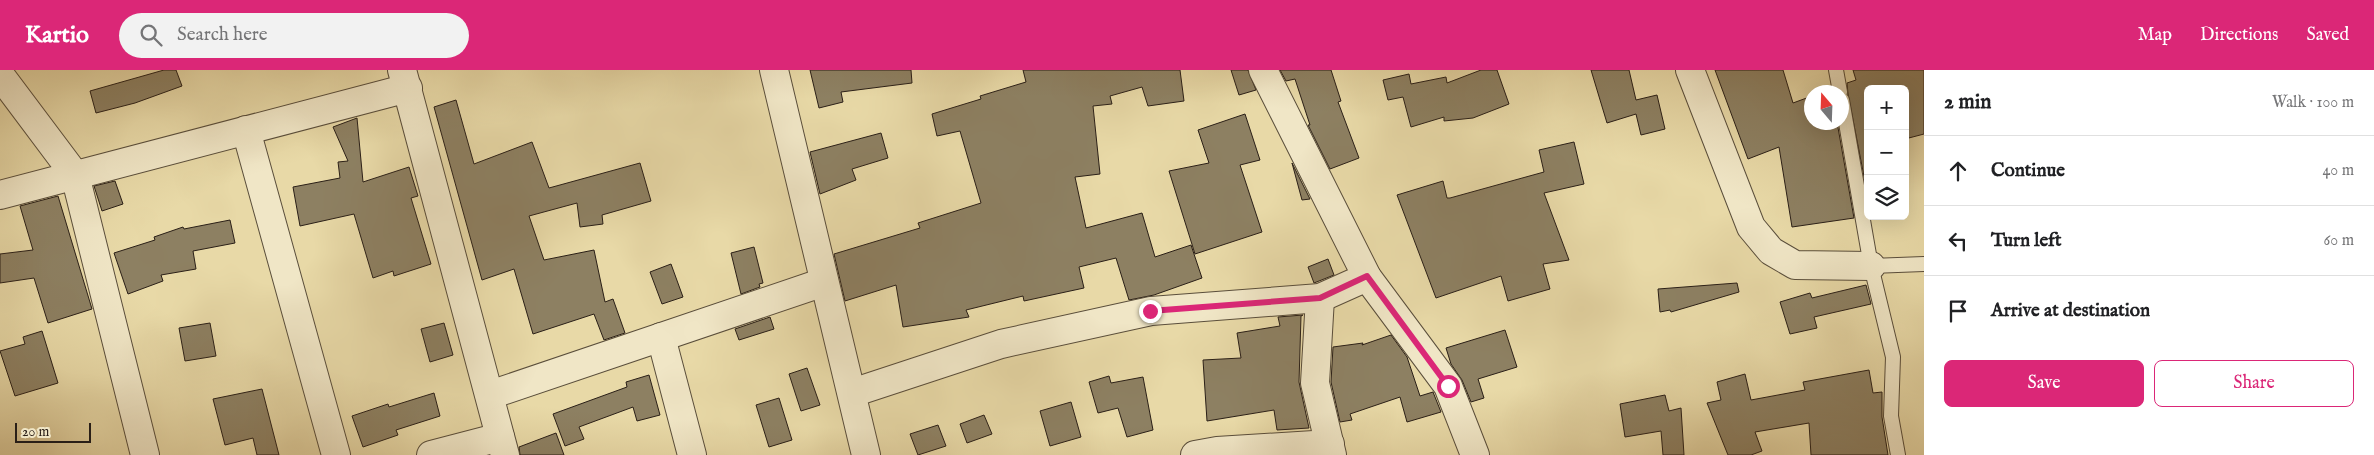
<!DOCTYPE html>
<meta charset="utf-8">
<style>
:root{--surface:#fff;--page:#f2f2f2;--text:#202124;--muted:#757577;--line:#e0e0e0;--accent:#db2777}
body{margin:0;font-family:"IM FELL English",serif;background:var(--page);color:var(--text)}
.controls{position:absolute;right:15px;top:15px;display:grid;overflow:hidden;border-radius:8px;box-shadow:0 5px 20px #0002}
.controls button{width:45px;height:45px;display:grid;place-items:center;padding:0;border:0;border-bottom:1px solid var(--line);background:var(--surface);color:var(--text);font:25px sans-serif}
.compass{position:absolute;left:1804px;top:15px;width:45px;height:45px;border-radius:50%;background:var(--surface);box-shadow:0 5px 20px #0002;rotate:341deg}
.scale{position:absolute;left:15px;bottom:12px;width:76px;box-sizing:border-box;padding-left:5px;border:2px solid #2a1f17;border-top:0;font-size:14px;line-height:18px;white-space:nowrap;color:#2a1f17;-webkit-text-stroke:4px #f0e6c6;paint-order:stroke}
.stop{position:absolute;width:15px;height:15px;margin:-11px;border:4px solid #db2777;border-radius:50%;background:#fff}
.stop.end{background:#db2777;border-color:#fff;box-shadow:0 1px 5px #0008}
.list{margin:0;padding:0;list-style:none}
h2{display:flex;justify-content:space-between;align-items:center;height:65px;margin:0;padding:0 20px;font-size:21px}
h2 small{font-size:16px;font-weight:400;color:var(--muted)}
.list li{display:grid;grid-template-columns:32px 1fr auto;gap:15px;align-items:center;box-sizing:border-box;height:70px;padding:0 20px;border-top:1px solid var(--line)}
.list b{display:block;font-size:19px;white-space:nowrap}
.list em{font-size:16px;font-style:normal;color:var(--muted)}
.actions{display:flex;gap:10px;padding:15px 20px}
.actions a{flex:1;padding:11px 0;border:1px solid var(--accent);border-radius:8px;text-align:center;font-size:18px;color:var(--accent)}
.actions .main{background:var(--accent);color:#fff}
.icon{flex:none;width:28px;height:28px;fill:none;stroke:currentColor;stroke-width:2;stroke-linecap:round;stroke-linejoin:round}
.map{position:relative;flex:none;width:1924px;height:385px;overflow:hidden}
header{display:flex;align-items:center;gap:30px;box-sizing:border-box;height:70px;padding:0 25px;background:var(--accent);color:#fff}
header strong{font-size:24px}
nav{display:flex;gap:28px;margin-inline-start:auto;font-size:18px}
.search{width:350px;height:45px;background:var(--page);display:flex;align-items:center;gap:12px;box-sizing:border-box;padding:0 18px;border-radius:28px;color:var(--muted);font-size:19px}
main{display:flex}
aside{flex:1;background:var(--surface)}
.map>svg:first-child{display:block}
.building{fill:#8d8062;stroke:#2a1f17}
.lines{fill:none;stroke-linecap:round;stroke-linejoin:round}
.service-casing{stroke:#5a4e3b;stroke-width:16}
.minor-casing{stroke:#5a4e3b;stroke-width:30}
.service{stroke:#f0e6c6;stroke-width:14}
.minor{stroke:#f0e6c6;stroke-width:28}
.route{stroke:#db2777;stroke-width:6}
</style>
<header>
<strong>Kartio</strong>
<div class="search"><svg class="icon" aria-label="search" viewBox="0 0 24 24"><circle cx="10" cy="10" r="6"/><path d="M15 15l6 6"/></svg>Search here</div>
<nav><a>Map</a><a>Directions</a><a>Saved</a></nav>
</header>
<main>
<div class="map">
<svg width="1924" height="385" viewBox="0 0 1924 385">
<rect width="100%" height="100%" fill="#e8d9a7"/>
<filter id="stains"><feTurbulence type="fractalNoise" baseFrequency=".004" numOctaves="4"/><feColorMatrix values="0 0 0 0 .2 0 0 0 0 .09 0 0 0 0 .02 0 0 0 .5 -.17"/></filter>
<radialGradient id="worn" r=".72"><stop offset=".6" stop-color="#630" stop-opacity="0"/><stop offset="1" stop-color="#630" stop-opacity=".3"/></radialGradient>
<g class="building">
<polygon points="164,0 176,0 182,16 135,33 96,43 90,21"/>
<polygon points="810,0 911,0 912,13 841,22 843,32 819,38"/>
<polygon points="1023,0 1180,0 1184,31 1148,36 1142,17 1110,26 1112,34 1093,36 1100,104 1075,107 1086,158 1142,143 1155,187 1191,175 1202,208 1154,225 1129,230 1116,188 1079,197 1084,218 1024,231 1023,226 966,240 969,247 903,257 896,215 845,231 834,184 920,158 918,153 981,133 960,61 937,66 932,44 981,29 980,26 1026,12"/>
<polygon points="1231,0 1248,0 1256,20 1239,25"/>
<polygon points="1280,0 1331,0 1341,31 1338,32 1359,88 1330,99 1308,55 1310,55 1295,9 1286,11"/>
<polygon points="1481,0 1497,0 1509,34 1473,48 1444,51 1444,47 1411,57 1403,27 1388,30 1383,10 1409,4 1411,14 1446,7 1447,13"/>
<polygon points="1591,0 1629,0 1636,30 1657,25 1665,59 1641,65 1636,44 1607,53"/>
<polygon points="1715,0 1783,0 1793,33 1812,26 1812,52 1837,52 1854,148 1792,157 1779,77 1748,89"/>
<polygon points="1853,0 1924,0 1924,64 1905,69 1905,19 1868,19 1868,127 1848,24 1847,13 1856,10"/>
<polygon points="456,30 474,94 532,72 549,118 640,93 651,131 602,145 603,154 580,157 577,133 529,146 544,190 594,180 605,232 613,229 625,263 604,270 594,244 533,264 514,199 482,210 434,37"/>
<polygon points="1245,44 1260,90 1240,95 1262,162 1195,184 1169,101 1209,93 1198,60"/>
<polygon points="357,48 363,112 409,97 418,126 411,128 431,194 394,206 393,201 373,208 354,144 300,156 293,117 340,108 338,92 348,91 333,57"/>
<polygon points="881,63 888,88 852,99 856,110 820,124 810,82"/>
<polygon points="1574,72 1584,114 1544,123 1569,190 1543,194 1550,219 1508,231 1501,206 1436,228 1397,125 1443,111 1447,128 1450,128 1544,102 1539,80"/>
<polygon points="1292,93 1310,129 1302,130"/>
<polygon points="115,111 123,134 102,141 94,116"/>
<polygon points="58,126 92,239 48,253 34,208 0,213 0,184 33,180 20,136"/>
<polygon points="230,150 235,173 193,181 196,199 161,205 163,211 128,224 114,183 155,170 154,167 183,157 184,159"/>
<polygon points="754,177 763,213 759,214 760,217 741,224 731,183"/>
<polygon points="1328,189 1334,205 1314,213 1308,197"/>
<polygon points="671,194 683,227 662,234 650,202"/>
<polygon points="1737,213 1739,222 1671,242 1670,240 1660,242 1658,219"/>
<polygon points="1866,215 1871,234 1814,247 1817,258 1790,264 1780,232 1810,223 1812,228"/>
<polygon points="1303,245 1301,246 1299,312 1309,358 1277,360 1274,340 1207,351 1203,290 1241,288 1237,263 1280,256 1278,247"/>
<polygon points="770,247 774,259 739,270 735,259"/>
<polygon points="210,253 216,286 185,291 179,258"/>
<polygon points="444,253 453,285 430,292 421,259"/>
<polygon points="1505,260 1517,297 1478,309 1484,328 1471,332 1462,310 1451,294 1446,278"/>
<polygon points="42,261 58,313 15,326 0,281 25,274 23,267"/>
<polygon points="1391,265 1407,287 1420,326 1433,322 1441,342 1407,352 1400,327 1350,344 1352,350 1340,352 1331,312 1333,277 1363,273 1362,275"/>
<polygon points="807,298 820,335 801,341 789,304"/>
<polygon points="1869,300 1873,323 1882,322 1882,347 1888,385 1811,385 1809,353 1755,362 1762,381 1751,385 1728,385 1707,333 1721,330 1717,312 1745,304 1751,330 1805,320 1803,312"/>
<polygon points="649,305 660,345 637,351 633,337 579,357 584,369 565,376 553,344 627,317 626,312"/>
<polygon points="1109,306 1111,313 1143,307 1153,360 1127,367 1118,338 1098,343 1089,312"/>
<polygon points="262,319 279,385 257,385 253,368 225,375 213,329"/>
<polygon points="434,323 440,346 396,360 398,365 363,377 352,346 388,334 389,337"/>
<polygon points="1665,325 1669,341 1681,338 1684,385 1663,385 1661,361 1625,367 1620,334"/>
<polygon points="779,328 792,370 769,377 756,335"/>
<polygon points="1071,332 1081,367 1050,376 1040,341"/>
<polygon points="984,345 992,364 967,373 960,354"/>
<polygon points="938,355 946,376 918,385 910,364"/>
<polygon points="556,363 564,385 520,385 519,377"/>
</g>
<g class="lines">
<g class="service-casing">
<g id="service">
<polyline points="1836,0 1840,22"/>
<polyline points="1842,30 1871,196 1893,287 1891,346 1898,385"/>
<polyline points="1871,196 1924,194"/>
</g>
</g>
<g class="minor-casing">
<g id="minor">
<polyline points="402,0 505,385"/>
<polyline points="774,0 866,385"/>
<polyline points="1263,0 1367,207 1448,316 1475,385"/>
<polyline points="1690,0 1751,157 1771,181 1795,195 1871,196"/>
<polyline points="0,5 75,105 145,385"/>
<polyline points="246,60 336,385"/>
<polyline points="0,125 408,18"/>
<polyline points="1320,228 1315,313 1332,385"/>
<polyline points="661,267 692,385"/>
<polyline points="852,323 1001,274 1151,241 1320,228 1367,207"/>
<polyline points="490,325 824,212"/>
<polyline points="431,385 500,367"/>
<polyline points="1195,385 1217,381 1330,374"/>
</g>
</g>
<use href="#service" class="service"/>
<use href="#minor" class="minor"/>
</g>
<g class="lines">
<polyline class="route" points="1150,241 1320,228 1367,206 1448,316"/>
</g>
<rect width="100%" height="100%" filter="url(#stains)"/>
<rect width="100%" height="100%" fill="url(#worn)"/>
</svg>
<div class="controls">
<button>+</button>
<button>−</button>
<button><svg class="icon" aria-label="layers" viewBox="0 0 24 24"><path d="M12 4l9 5-9 5-9-5zM3 14l9 5 9-5"/></svg></button>
</div>
<svg class="compass" viewBox="-18 -18 36 36"><path d="M0-13l5 13h-10z" fill="#e53935"/><path d="M0 13l5-13h-10z" fill="#757577"/></svg>
<div class="scale">20 m</div>
<div class="stop" style="left:1448px;top:316px"></div>
<div class="stop end" style="left:1150px;top:241px"></div>
</div>
<aside>
<h2>2 min<small>Walk · 100 m</small></h2>
<ul class="list">
<li><svg class="icon" aria-label="ahead" viewBox="0 0 24 24"><path d="M12 20V5M6 11l6-6 6 6"/></svg><div><b>Continue</b></div><em>40 m</em></li>
<li><svg class="icon" aria-label="left" viewBox="0 0 24 24"><path d="M17 20v-9H6M10 6l-5 5 5 5"/></svg><div><b>Turn left</b></div><em>60 m</em></li>
<li><svg class="icon" aria-label="arrive" viewBox="0 0 24 24"><path d="M6 21V4h12l-3 4 3 4H6"/></svg><div><b>Arrive at destination</b></div></li>
</ul>
<div class="actions"><a class="main">Save</a><a>Share</a></div>
</aside>
</main>
